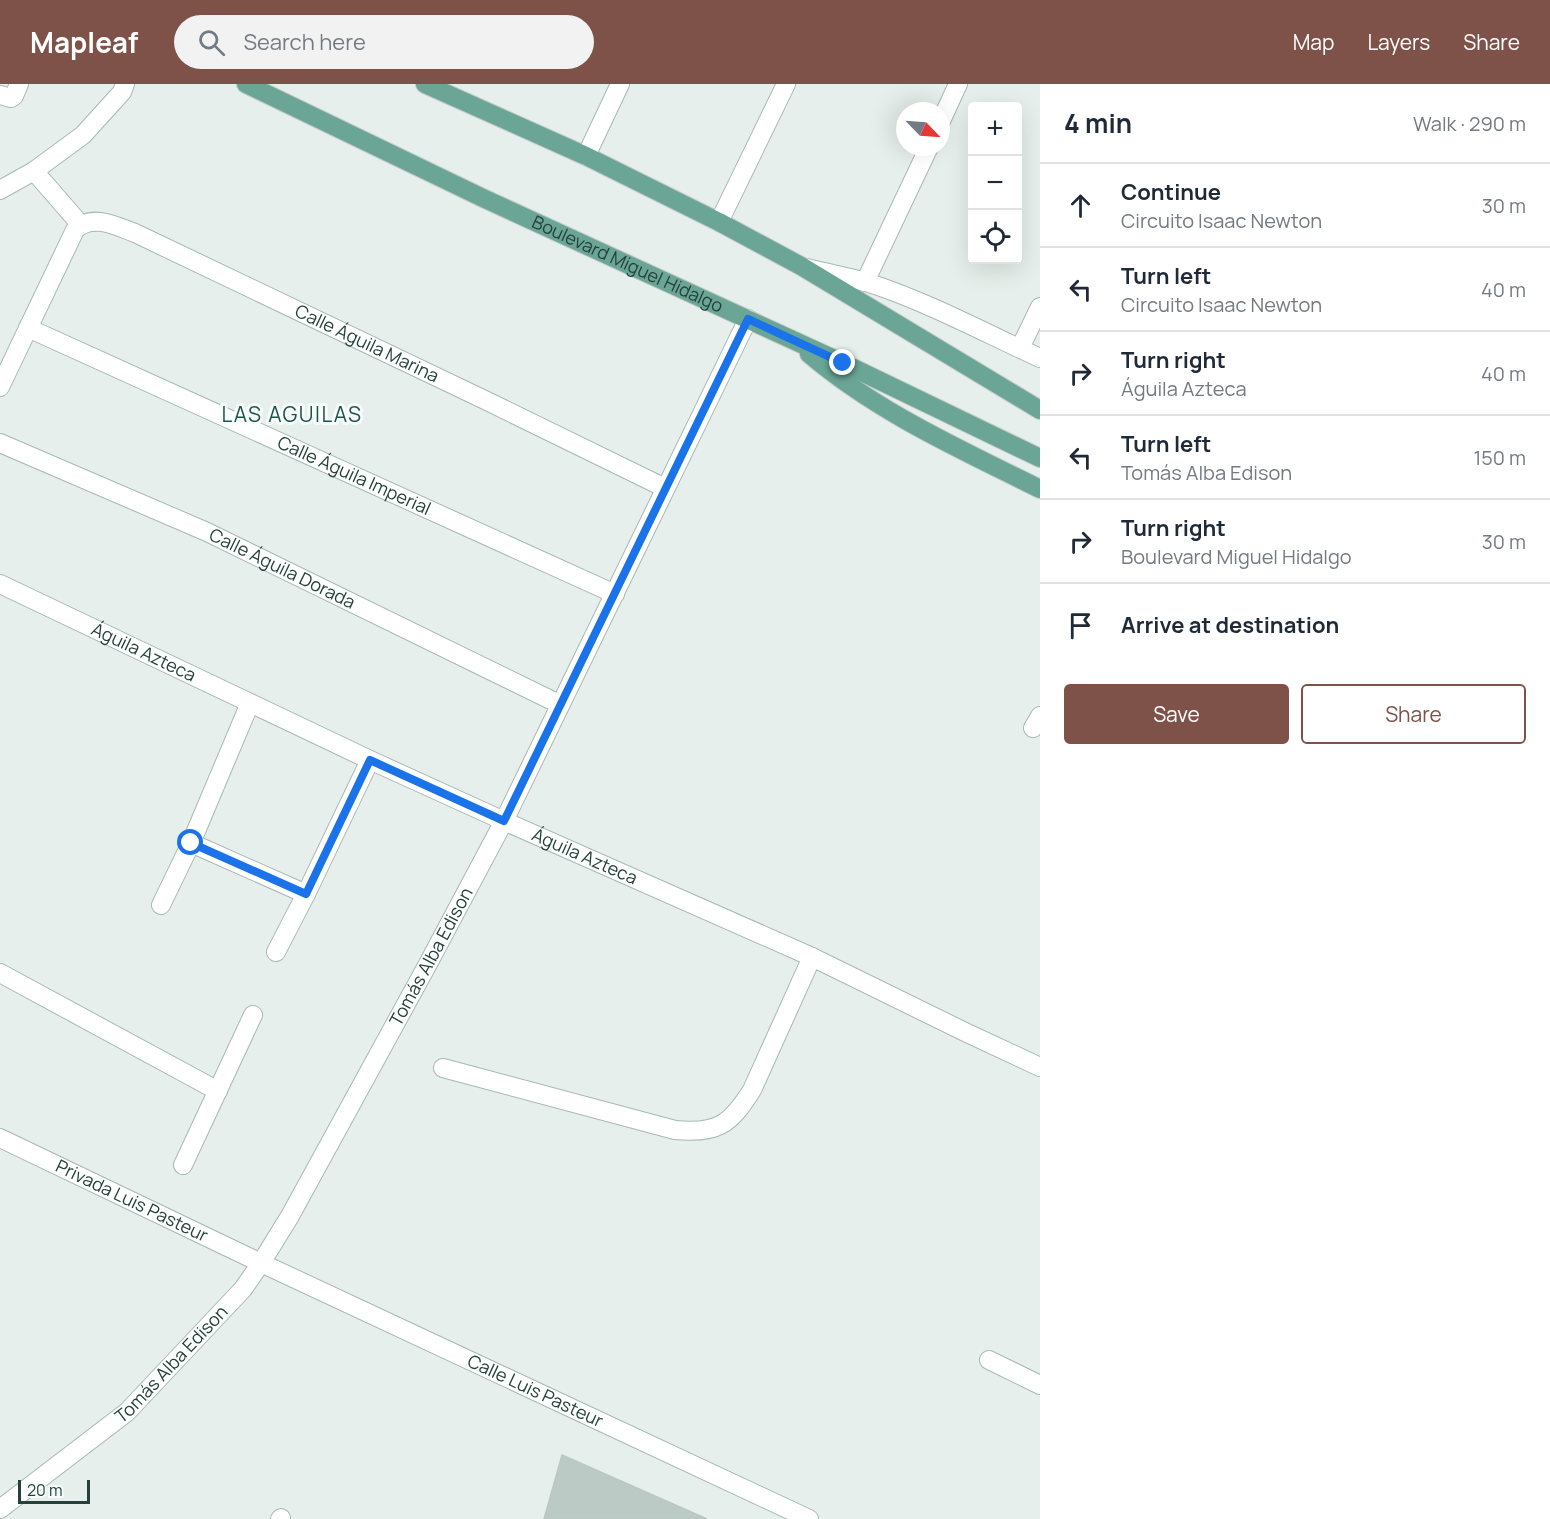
<!DOCTYPE html>
<meta charset="utf-8">
<style>
:root{--surface:#fff;--page:#f2f2f3;--text:#1f2937;--muted:#747a83;--line:#e0e1e3;--accent:#7f5249}
body{margin:0;font-family:Manrope,sans-serif;background:var(--page);color:var(--text)}
.controls{position:absolute;right:18px;top:18px;display:grid;overflow:hidden;border-radius:6px;box-shadow:0 6px 24px #0002}
.controls button{width:54px;height:54px;display:grid;place-items:center;padding:0;border:0;border-bottom:2px solid var(--line);background:var(--surface);color:var(--text);font:30px sans-serif}
.compass{position:absolute;left:896px;top:18px;width:54px;height:54px;border-radius:50%;background:var(--surface);box-shadow:0 6px 24px #0002;rotate:115deg}
.scale{position:absolute;left:18px;bottom:15px;width:72px;box-sizing:border-box;padding-left:6px;border:3px solid #24423a;border-top:0;font-size:16px;line-height:21px;white-space:nowrap;color:#24423a;-webkit-text-stroke:4px #f7fbf9;paint-order:stroke}
.stop{position:absolute;width:18px;height:18px;margin:-14px;border:4px solid #1a73e8;border-radius:50%;background:#fff}
.stop.end{background:#1a73e8;border-color:#fff;box-shadow:0 2px 6px #0008}
.list{margin:0;padding:0;list-style:none}
h2{display:flex;justify-content:space-between;align-items:center;height:78px;margin:0;padding:0 24px;font-size:26px}
h2 small{font-size:20px;font-weight:400;color:var(--muted)}
.list li{display:grid;grid-template-columns:39px 1fr auto;gap:18px;align-items:center;box-sizing:border-box;height:84px;padding:0 24px;border-top:2px solid var(--line)}
.list b{display:block;font-size:22px;white-space:nowrap}
.list p{margin:0;font-size:20px;white-space:nowrap;color:var(--muted)}
.list em{font-size:20px;font-style:normal;color:var(--muted)}
.actions{display:flex;gap:12px;padding:18px 24px}
.actions a{flex:1;padding:14px 0;border:2px solid var(--accent);border-radius:6px;text-align:center;font-size:21px;color:var(--accent)}
.actions .main{background:var(--accent);color:#fff}
.icon{flex:none;width:33px;height:33px;fill:none;stroke:currentColor;stroke-width:2;stroke-linecap:round;stroke-linejoin:round}
.map{position:relative;flex:none;width:1040px;height:1435px;overflow:hidden}
header{display:flex;align-items:center;gap:36px;box-sizing:border-box;height:84px;padding:0 30px;background:var(--accent);color:#fff}
header strong{font-size:28px}
nav{display:flex;gap:33px;margin-inline-start:auto;font-size:21px}
.search{width:420px;height:54px;background:var(--page);display:flex;align-items:center;gap:15px;box-sizing:border-box;padding:0 21px;border-radius:33px;color:var(--muted);font-size:22px}
main{display:flex}
aside{flex:1;background:var(--surface)}
.map>svg:first-child{display:block}
.building{fill:#bbcac4;stroke:#b8c9c2;stroke-width:1.5}
.lines{fill:none;stroke-linecap:round;stroke-linejoin:round}
.minor-casing{stroke:#a8b8b2;stroke-width:20}
.major-casing{stroke:#c2cac8;stroke-width:20}
.minor{stroke:#fff;stroke-width:18}
.major{stroke:#6aa596;stroke-width:18}
.route{stroke:#1a73e8;stroke-width:8}
.labels{text-anchor:middle;stroke-width:6;stroke-linejoin:round;paint-order:stroke}
.street-label{font-size:18px;fill:#24423a;stroke:#f7fbf9}
.quarter-label{font-size:21px;letter-spacing:1.5px;fill:#1f5548;stroke:#f7fbf9}
</style>
<header>
<strong>Mapleaf</strong>
<div class="search"><svg class="icon" aria-label="search" viewBox="0 0 24 24"><circle cx="10" cy="10" r="6"/><path d="M15 15l6 6"/></svg>Search here</div>
<nav><a>Map</a><a>Layers</a><a>Share</a></nav>
</header>
<main>
<div class="map">
<svg width="1040" height="1435" viewBox="0 0 1040 1435">
<rect width="100%" height="100%" fill="#e6efeb"/>
<polygon class="building" points="562,1371 707,1435 544,1435"/>
<g class="lines">
<g class="minor-casing">
<g id="minor">
<polyline points="0,11 11,14 14,12 19,0"/>
<polyline points="941,37 958,0"/>
<polyline points="586,72 620,0"/>
<polyline points="34,87 80,140"/>
<polyline points="0,106 34,87 83,51 122,8 125,0"/>
<polyline points="719,138 786,0"/>
<path d="M 807,184 C 827,189 847,193 866,198 C 926,217 983,248 1040,274"/>
<polyline points="865,198 929,63"/>
<path id="s1" d="M 28,244 L 615,510"/>
<polyline points="1020,264 1040,223"/>
<path id="s2" d="M 0,303 L 75,146 C 92,129 116,142 135,149 L 487,317 L 665,404"/>
<path id="s3" d="M 0,359 L 207,448 L 559,620"/>
<path id="s4" d="M 0,500 L 370,676 L 504,737 L 812,873 L 965,948 L 1040,983"/>
<polyline points="1033,644 1040,632"/>
<polyline points="191,759 306,810"/>
<polyline points="161,821 191,759 250,619"/>
<polyline points="276,868 306,810 370,676"/>
<polyline points="0,889 218,1007"/>
<path d="M 443,984 L 675,1046 C 717,1050 730,1041 752,1006 L 812,873"/>
<path id="s5" d="M 0,1054 L 261,1179 L 809,1435"/>
<polyline points="183,1081 253,931"/>
<polyline points="989,1276 1040,1301"/>
<path id="s6" d="M 0,1425 L 127,1328 L 243,1205 L 261,1179 L 290,1132 L 429,878 L 504,737 L 748,235"/>
<polyline points="280,1435 281,1434"/>
</g>
</g>
<g class="major-casing">
<g id="major">
<path id="s7" d="M 246,0 L 485,115 L 843,279 L 1040,374"/>
<polyline points="425,0 586,72 719,138 801,182 1040,326"/>
<path d="M 809,270 C 877,328 960,365 1040,405"/>
</g>
</g>
<use href="#minor" class="minor"/>
<use href="#major" class="major"/>
</g>
<g class="lines">
<polyline class="route" points="191,759 306,810 370,676 504,737 748,235 843,279"/>
</g>
<g class="labels">
<g class="street-label">
<text dy="6" stroke="none"><textPath href="#s7" startOffset="422">Boulevard Miguel Hidalgo</textPath></text>
<text dy="6" stroke="none"><textPath href="#s2" startOffset="495">Calle Águila Marina</textPath></text>
<text dy="6" stroke="none"><textPath href="#s1" startOffset="358">Calle Águila Imperial</textPath></text>
<text dy="6" stroke="none"><textPath href="#s3" startOffset="309">Calle Águila Dorada</textPath></text>
<text dy="6" stroke="none"><textPath href="#s4" startOffset="159">Águila Azteca</textPath></text>
<text dy="6" stroke="none"><textPath href="#s4" startOffset="645">Águila Azteca</textPath></text>
<text dy="6" stroke="none"><textPath href="#s6" startOffset="711">Tomás Alba Edison</textPath></text>
<text dy="6" stroke="none"><textPath href="#s5" startOffset="146">Privada Luis Pasteur</textPath></text>
<text dy="6" stroke="none"><textPath href="#s6" startOffset="225">Tomás Alba Edison</textPath></text>
<text dy="6" stroke="none"><textPath href="#s5" startOffset="592">Calle Luis Pasteur</textPath></text>
</g>
<g class="quarter-label">
<text x="292" y="338">LAS AGUILAS</text>
</g>
</g>
</svg>
<div class="controls">
<button>+</button>
<button>−</button>
<button><svg class="icon" aria-label="locate" viewBox="0 0 24 24"><circle cx="12" cy="12" r="6"/><path d="M12 2v4M12 18v4M2 12h4M18 12h4"/></svg></button>
</div>
<svg class="compass" viewBox="-18 -18 36 36"><path d="M0-13l5 13h-10z" fill="#e53935"/><path d="M0 13l5-13h-10z" fill="#747a83"/></svg>
<div class="scale">20 m</div>
<div class="stop" style="left:191px;top:759px"></div>
<div class="stop end" style="left:843px;top:279px"></div>
</div>
<aside>
<h2>4 min<small>Walk · 290 m</small></h2>
<ul class="list">
<li><svg class="icon" aria-label="ahead" viewBox="0 0 24 24"><path d="M12 20V5M6 11l6-6 6 6"/></svg><div><b>Continue</b><p>Circuito Isaac Newton</p></div><em>30 m</em></li>
<li><svg class="icon" aria-label="left" viewBox="0 0 24 24"><path d="M17 20v-9H6M10 6l-5 5 5 5"/></svg><div><b>Turn left</b><p>Circuito Isaac Newton</p></div><em>40 m</em></li>
<li><svg class="icon" aria-label="right" viewBox="0 0 24 24"><path d="M7 20v-9h11M14 6l5 5-5 5"/></svg><div><b>Turn right</b><p>Águila Azteca</p></div><em>40 m</em></li>
<li><svg class="icon" aria-label="left" viewBox="0 0 24 24"><path d="M17 20v-9H6M10 6l-5 5 5 5"/></svg><div><b>Turn left</b><p>Tomás Alba Edison</p></div><em>150 m</em></li>
<li><svg class="icon" aria-label="right" viewBox="0 0 24 24"><path d="M7 20v-9h11M14 6l5 5-5 5"/></svg><div><b>Turn right</b><p>Boulevard Miguel Hidalgo</p></div><em>30 m</em></li>
<li><svg class="icon" aria-label="arrive" viewBox="0 0 24 24"><path d="M6 21V4h12l-3 4 3 4H6"/></svg><div><b>Arrive at destination</b></div></li>
</ul>
<div class="actions"><a class="main">Save</a><a>Share</a></div>
</aside>
</main>
